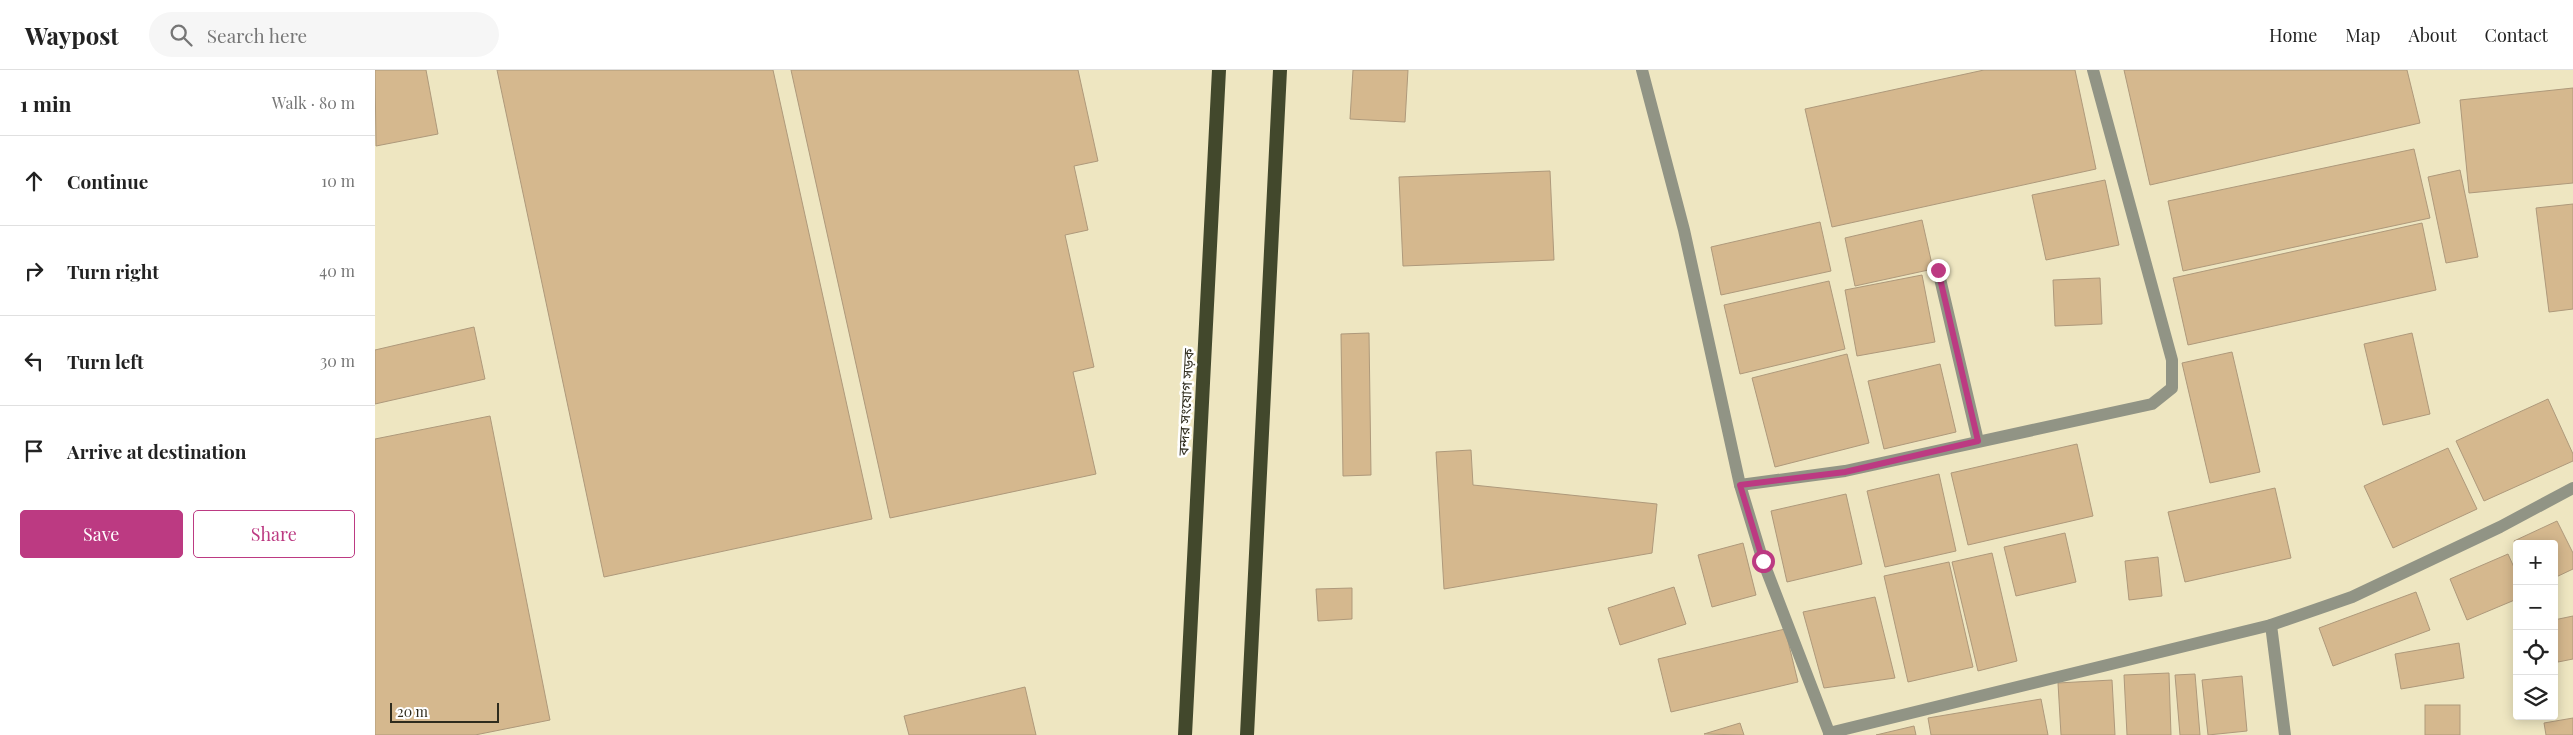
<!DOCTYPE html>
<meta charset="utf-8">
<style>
:root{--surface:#fff;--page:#f6f6f6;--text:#222;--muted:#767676;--line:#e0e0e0;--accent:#bc3a82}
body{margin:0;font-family:"Playfair Display","Noto Sans Bengali",serif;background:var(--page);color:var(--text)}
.controls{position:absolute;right:15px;bottom:15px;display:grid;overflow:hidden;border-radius:5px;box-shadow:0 2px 12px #0003}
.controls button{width:45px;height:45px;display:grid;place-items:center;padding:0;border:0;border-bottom:1px solid var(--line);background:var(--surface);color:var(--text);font:25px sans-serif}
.scale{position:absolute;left:15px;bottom:12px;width:109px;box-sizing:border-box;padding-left:5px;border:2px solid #2f2c1e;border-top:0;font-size:14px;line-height:18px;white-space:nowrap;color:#2f2c1e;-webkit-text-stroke:4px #fff;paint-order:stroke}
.stop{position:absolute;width:15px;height:15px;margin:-11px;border:4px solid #bc3a82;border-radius:50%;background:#fff}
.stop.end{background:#bc3a82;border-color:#fff;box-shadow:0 1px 5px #0008}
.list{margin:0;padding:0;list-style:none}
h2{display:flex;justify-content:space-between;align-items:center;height:65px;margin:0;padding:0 20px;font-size:21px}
h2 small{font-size:16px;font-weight:400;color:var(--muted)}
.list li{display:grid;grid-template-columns:32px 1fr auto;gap:15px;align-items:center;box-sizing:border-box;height:90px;padding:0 20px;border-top:1px solid var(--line)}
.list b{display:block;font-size:19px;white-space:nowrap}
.list em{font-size:16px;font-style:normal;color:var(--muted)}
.actions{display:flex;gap:10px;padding:15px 20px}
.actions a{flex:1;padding:11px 0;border:1px solid var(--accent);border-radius:5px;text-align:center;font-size:18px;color:var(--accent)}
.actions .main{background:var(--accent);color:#fff}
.icon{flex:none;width:28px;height:28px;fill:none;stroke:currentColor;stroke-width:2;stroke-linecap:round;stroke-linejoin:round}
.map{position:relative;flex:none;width:2198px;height:665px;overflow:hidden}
header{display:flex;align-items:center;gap:30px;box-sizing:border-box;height:70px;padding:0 25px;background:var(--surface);border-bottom:1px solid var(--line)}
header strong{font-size:24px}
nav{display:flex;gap:28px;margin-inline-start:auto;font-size:18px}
.search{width:350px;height:45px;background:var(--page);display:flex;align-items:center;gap:12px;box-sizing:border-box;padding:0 18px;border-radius:28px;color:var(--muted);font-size:19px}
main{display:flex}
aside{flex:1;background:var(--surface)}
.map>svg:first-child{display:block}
.building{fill:#d5b88e;stroke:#ae997b}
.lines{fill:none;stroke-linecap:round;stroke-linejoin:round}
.minor{stroke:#919485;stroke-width:12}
.trunk{stroke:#42482c;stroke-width:14}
.route{stroke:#bc3a82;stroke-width:6}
.labels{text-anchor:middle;stroke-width:5;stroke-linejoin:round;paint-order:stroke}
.street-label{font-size:14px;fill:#2f2c1e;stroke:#fff}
</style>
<header>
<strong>Waypost</strong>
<div class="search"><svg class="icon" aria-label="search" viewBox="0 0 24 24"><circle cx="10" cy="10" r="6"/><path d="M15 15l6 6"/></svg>Search here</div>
<nav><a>Home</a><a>Map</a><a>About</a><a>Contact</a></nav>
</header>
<main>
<aside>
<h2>1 min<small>Walk · 80 m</small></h2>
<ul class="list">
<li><svg class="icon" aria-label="ahead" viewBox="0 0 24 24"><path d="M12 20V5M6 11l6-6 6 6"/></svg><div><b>Continue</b></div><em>10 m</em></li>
<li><svg class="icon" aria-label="right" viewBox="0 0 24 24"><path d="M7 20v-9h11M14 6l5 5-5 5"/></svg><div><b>Turn right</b></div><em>40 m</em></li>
<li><svg class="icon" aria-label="left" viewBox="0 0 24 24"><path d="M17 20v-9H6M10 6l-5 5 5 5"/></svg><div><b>Turn left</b></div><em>30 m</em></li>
<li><svg class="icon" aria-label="arrive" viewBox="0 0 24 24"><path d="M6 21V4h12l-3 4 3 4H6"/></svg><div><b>Arrive at destination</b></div></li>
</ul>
<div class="actions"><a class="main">Save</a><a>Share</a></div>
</aside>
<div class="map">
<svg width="2198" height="665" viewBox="0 0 2198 665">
<rect width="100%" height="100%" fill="#eee6c1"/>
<g class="building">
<polygon points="0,0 51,0 63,64 1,76"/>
<polygon points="122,0 398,0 497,449 229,507"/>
<polygon points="416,0 703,0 723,91 699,96 713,160 690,165 719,297 698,302 721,404 515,448"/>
<polygon points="978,0 1033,0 1030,52 975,49"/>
<polygon points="1609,0 1700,0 1721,99 1457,157 1430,39"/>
<polygon points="1749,0 2032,0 2045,53 1775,115"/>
<polygon points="2198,18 2198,113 2094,123 2085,30"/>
<polygon points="2039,79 2055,148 1808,201 1793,131"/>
<polygon points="2085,100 2103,187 2071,193 2053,107"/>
<polygon points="1175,101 1179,190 1028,196 1024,107"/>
<polygon points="1730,110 1744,175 1671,190 1657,125"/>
<polygon points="2198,134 2198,239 2174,242 2161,138"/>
<polygon points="1547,150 1558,199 1480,216 1470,168"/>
<polygon points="1445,152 1456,201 1346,225 1336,177"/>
<polygon points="2047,153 2061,220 1813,275 1798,208"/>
<polygon points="1547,205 1560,272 1482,286 1470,220"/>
<polygon points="1725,208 1727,254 1680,256 1678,210"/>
<polygon points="1454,211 1470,279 1365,304 1349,235"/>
<polygon points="99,257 110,309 0,334 0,280"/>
<polygon points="994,263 996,405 968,406 966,264"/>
<polygon points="2037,263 2055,344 2008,355 1989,274"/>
<polygon points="1857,282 1885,402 1835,413 1807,293"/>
<polygon points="1472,284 1494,373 1400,397 1377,308"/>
<polygon points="1565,294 1581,362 1509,379 1493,311"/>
<polygon points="2173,329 2198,384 2198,391 2109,431 2081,371"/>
<polygon points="115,346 175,650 100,665 0,665 0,369"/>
<polygon points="1702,374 1718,446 1593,475 1576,403"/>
<polygon points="2073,378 2102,439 2018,478 1989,416"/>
<polygon points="1096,380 1098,415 1282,434 1277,483 1069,519 1061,382"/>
<polygon points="1564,404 1581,481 1510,497 1492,421"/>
<polygon points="1900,418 1916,488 1810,512 1793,442"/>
<polygon points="1471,424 1487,494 1412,512 1396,441"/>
<polygon points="2182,451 2198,483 2198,499 2179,508 2179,474 2142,474 2142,477 2139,471"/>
<polygon points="1690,463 1701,512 1641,526 1629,477"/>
<polygon points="1368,473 1381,525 1337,537 1323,485"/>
<polygon points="1617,483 1642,591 1603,601 1577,492"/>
<polygon points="2133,484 2142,504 2142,529 2092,550 2075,509"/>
<polygon points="1783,487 1787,526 1754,530 1750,491"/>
<polygon points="1574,492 1598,597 1533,612 1509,506"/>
<polygon points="1299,517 1311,554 1245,575 1233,538"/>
<polygon points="977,518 977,549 943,551 941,519"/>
<polygon points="2041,522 2055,560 1958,596 1944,558"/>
<polygon points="1500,527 1520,608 1449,618 1428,542"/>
<polygon points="2198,546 2198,589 2183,592 2179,571 2179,550"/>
<polygon points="1410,559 1423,612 1296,642 1283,589"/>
<polygon points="2084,573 2089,608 2026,619 2020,584"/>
<polygon points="1794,603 1796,665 1752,665 1749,605"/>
<polygon points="1820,604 1825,665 1805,665 1800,605"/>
<polygon points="1867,606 1872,661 1833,665 1827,610"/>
<polygon points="1737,610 1740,665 1686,665 1683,613"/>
<polygon points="650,617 661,665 534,665 529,646"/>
<polygon points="1666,629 1673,665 1556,665 1553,648"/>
<rect x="2050" y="635" width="35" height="30"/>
<polygon points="2198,648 2198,665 2171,665 2169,653"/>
<polygon points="1365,653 1369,665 1329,664"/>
<polygon points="1539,656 1541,665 1501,665"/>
</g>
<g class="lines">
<g class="minor">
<polyline points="1267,0 1309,160 1365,415 1388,491 1455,665"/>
<polyline points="1563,200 1603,371"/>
<polyline points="1365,415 1470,401 1777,334 1797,318 1797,290 1718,0"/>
<polyline points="1896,555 1910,665"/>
<polyline points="1454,663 1896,555 1977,527 2125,457 2198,418"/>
</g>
<g class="trunk">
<polyline points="810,665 844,0"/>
<polyline points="872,665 905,0"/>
</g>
</g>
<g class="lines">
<polyline class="route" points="1388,491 1365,415 1470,402 1603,371 1563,200"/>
</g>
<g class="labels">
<g class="street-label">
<text transform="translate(811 332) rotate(-87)" y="5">বন্দর সংযোগ সড়ক</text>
</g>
</g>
</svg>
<div class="controls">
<button>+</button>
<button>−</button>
<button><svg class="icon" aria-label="locate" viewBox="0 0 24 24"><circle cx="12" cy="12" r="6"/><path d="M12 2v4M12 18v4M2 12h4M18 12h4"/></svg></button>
<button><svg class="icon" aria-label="layers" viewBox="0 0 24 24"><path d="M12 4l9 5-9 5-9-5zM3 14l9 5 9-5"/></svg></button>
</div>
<div class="scale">20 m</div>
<div class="stop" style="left:1388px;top:491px"></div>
<div class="stop end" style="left:1563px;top:200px"></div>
</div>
</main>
